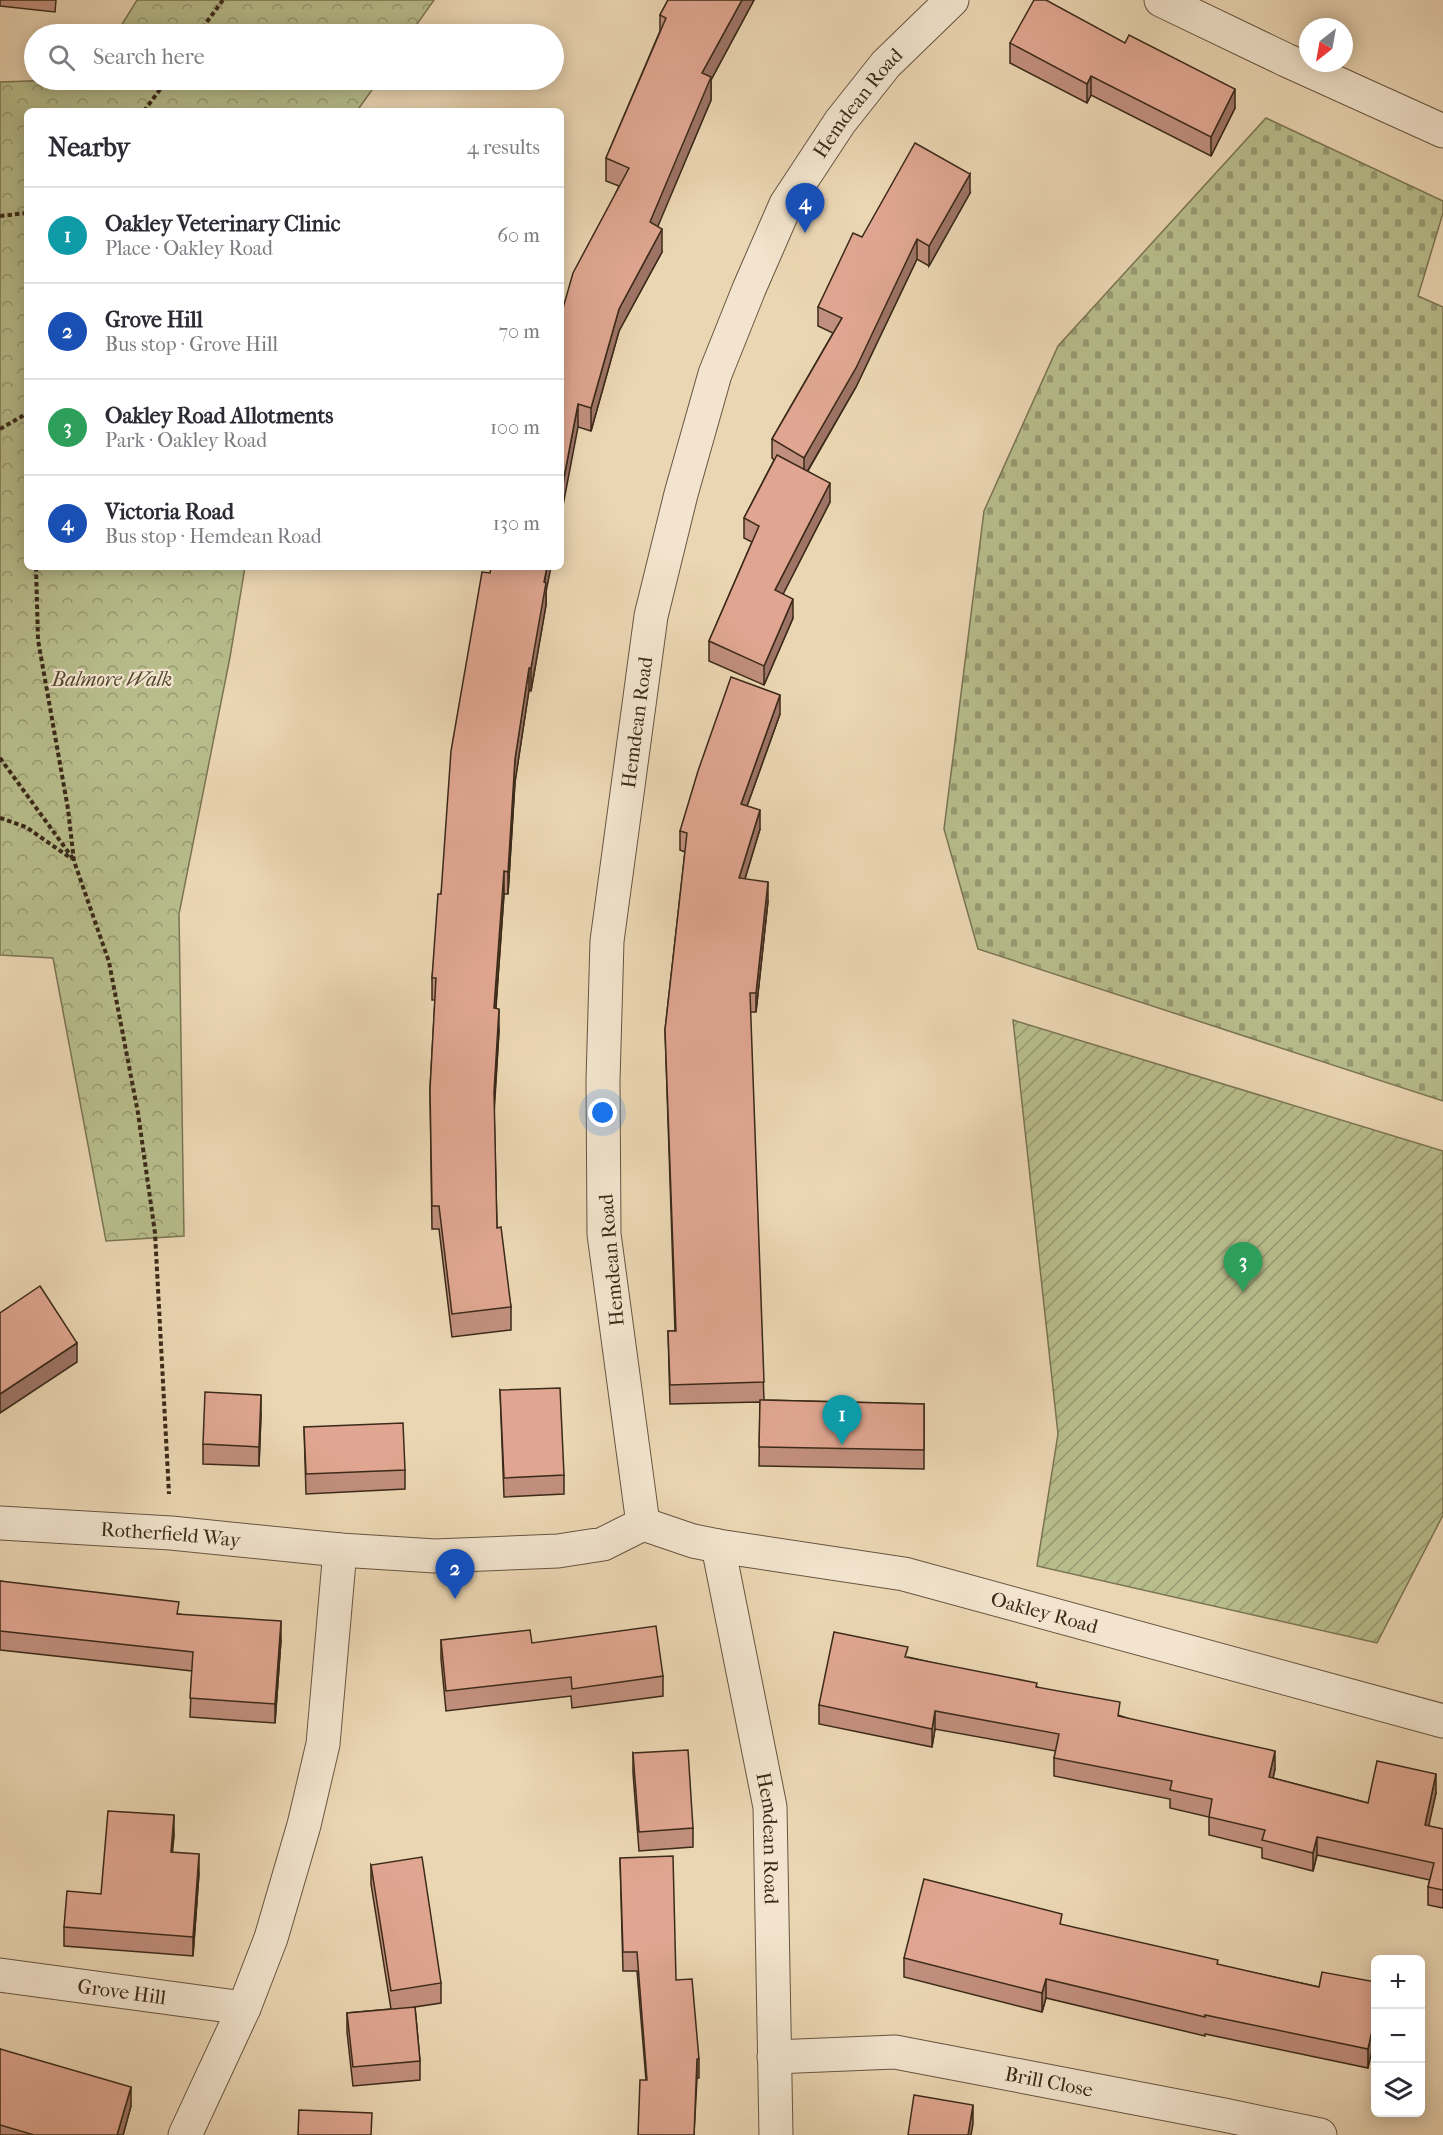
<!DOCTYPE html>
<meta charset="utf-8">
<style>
:root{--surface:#fff;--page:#f7f7f7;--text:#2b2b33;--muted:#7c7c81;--line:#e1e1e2;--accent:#1a73e8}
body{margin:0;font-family:"IM FELL French Canon",serif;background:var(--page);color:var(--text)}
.controls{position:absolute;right:18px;bottom:18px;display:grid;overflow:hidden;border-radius:9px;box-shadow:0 3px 15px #0003}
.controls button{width:54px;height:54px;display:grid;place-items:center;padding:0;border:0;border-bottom:2px solid var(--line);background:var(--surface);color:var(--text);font:30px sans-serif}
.compass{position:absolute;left:1299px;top:18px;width:54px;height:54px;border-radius:50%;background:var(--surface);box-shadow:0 3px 15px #0003;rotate:211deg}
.you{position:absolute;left:603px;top:1113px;width:21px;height:21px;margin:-15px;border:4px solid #fff;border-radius:50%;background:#1a73e8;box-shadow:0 0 0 9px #1a73e833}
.badge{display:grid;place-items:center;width:39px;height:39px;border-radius:50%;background:var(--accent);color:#fff;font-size:20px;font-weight:700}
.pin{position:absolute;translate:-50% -50px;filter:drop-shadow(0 2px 3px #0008)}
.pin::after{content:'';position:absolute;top:32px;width:21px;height:18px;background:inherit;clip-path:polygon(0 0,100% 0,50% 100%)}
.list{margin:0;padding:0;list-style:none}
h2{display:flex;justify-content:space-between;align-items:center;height:78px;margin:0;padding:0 24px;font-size:26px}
h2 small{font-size:20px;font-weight:400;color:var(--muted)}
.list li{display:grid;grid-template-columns:39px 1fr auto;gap:18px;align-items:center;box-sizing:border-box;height:96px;padding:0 24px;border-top:2px solid var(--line)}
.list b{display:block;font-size:22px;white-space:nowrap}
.list p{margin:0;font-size:20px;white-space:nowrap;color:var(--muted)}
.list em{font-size:20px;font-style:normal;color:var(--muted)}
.icon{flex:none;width:33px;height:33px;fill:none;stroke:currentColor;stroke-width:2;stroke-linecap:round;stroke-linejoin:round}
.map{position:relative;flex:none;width:1443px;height:2135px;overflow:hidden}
.search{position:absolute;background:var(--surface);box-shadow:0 3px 15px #0003;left:24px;top:24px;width:540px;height:66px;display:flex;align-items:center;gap:15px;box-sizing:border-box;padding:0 21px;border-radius:33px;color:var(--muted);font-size:22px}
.panel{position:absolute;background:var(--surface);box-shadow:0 3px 15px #0003;left:24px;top:108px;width:540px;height:462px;border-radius:9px}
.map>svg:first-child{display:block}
.forest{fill:url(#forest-crowns);stroke:#7a7452;stroke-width:1.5}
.cemetery{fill:url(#cemetery-stones);stroke:#7a7452;stroke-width:1.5}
.garden{fill:url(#garden-furrows);stroke:#7a7452;stroke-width:1.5}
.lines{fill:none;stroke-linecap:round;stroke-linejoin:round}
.minor-casing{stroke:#675540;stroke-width:35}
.tertiary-casing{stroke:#675540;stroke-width:35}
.path{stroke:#3b2a19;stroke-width:4;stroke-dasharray:4.5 3;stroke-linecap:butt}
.minor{stroke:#f2e4ce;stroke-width:33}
.tertiary{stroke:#f2e4ce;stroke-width:33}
.wall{fill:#c18f7d;stroke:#3b2a19;stroke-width:1.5}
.shaded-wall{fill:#9d7466;stroke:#3b2a19;stroke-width:1.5}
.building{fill:#e0a691;stroke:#3b2a19;stroke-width:1.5}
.labels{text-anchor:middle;stroke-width:4.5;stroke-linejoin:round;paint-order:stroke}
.street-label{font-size:20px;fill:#3b2a19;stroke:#f2e4ce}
.park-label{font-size:20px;font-style:italic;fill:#544730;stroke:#f2e4ce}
</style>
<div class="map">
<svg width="1443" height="2135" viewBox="0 0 1443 2135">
<defs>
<pattern id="forest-crowns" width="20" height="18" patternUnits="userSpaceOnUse" patternTransform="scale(1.5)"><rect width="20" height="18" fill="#b8bd8c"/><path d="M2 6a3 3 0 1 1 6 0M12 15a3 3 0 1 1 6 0" fill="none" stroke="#979a72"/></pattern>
<pattern id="cemetery-stones" width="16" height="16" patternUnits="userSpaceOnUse" patternTransform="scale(1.5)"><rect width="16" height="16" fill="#b8bd8c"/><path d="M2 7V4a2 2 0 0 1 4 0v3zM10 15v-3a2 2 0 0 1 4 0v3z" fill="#979a72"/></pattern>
<pattern id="garden-furrows" width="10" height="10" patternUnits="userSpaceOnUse" patternTransform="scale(1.5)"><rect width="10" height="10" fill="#b8bd8c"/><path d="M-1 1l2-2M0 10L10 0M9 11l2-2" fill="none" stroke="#979a72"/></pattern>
</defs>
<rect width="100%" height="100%" fill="#ebd6b3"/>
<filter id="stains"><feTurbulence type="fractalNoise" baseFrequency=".00333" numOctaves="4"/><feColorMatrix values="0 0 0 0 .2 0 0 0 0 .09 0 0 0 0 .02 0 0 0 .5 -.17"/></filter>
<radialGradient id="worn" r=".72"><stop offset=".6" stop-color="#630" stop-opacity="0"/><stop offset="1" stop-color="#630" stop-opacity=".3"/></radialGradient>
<g class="forest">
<polygon points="137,0 434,0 410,34 116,34"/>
<polygon points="57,80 379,80 357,111 27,111 27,567 245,567 230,657 179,914 184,1236 106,1241 53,958 0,955 0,82"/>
</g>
<polygon class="cemetery" points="1266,118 1443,201 1443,213 1418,296 1443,307 1443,1101 978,949 944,829 984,511 1058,346"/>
<polygon class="garden" points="1013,1020 1443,1151 1443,1515 1377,1643 1037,1566 1058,1434"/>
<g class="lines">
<g class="minor-casing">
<g id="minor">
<polyline points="1161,0 1286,60 1443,131"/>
<path id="s1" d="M 643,1524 L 693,1541 L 718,1546 L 904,1574 L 1443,1721"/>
<path id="s2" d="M 718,1546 L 770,1807 L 776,2135"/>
<path id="s3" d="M 0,1975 L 244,2008"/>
<path id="s4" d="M 774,2057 L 895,2052 L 1224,2115 L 1320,2135"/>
<polyline points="185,2135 244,2008 271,1938 304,1825 323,1744 340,1550"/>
</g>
</g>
<g class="tertiary-casing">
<g id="tertiary">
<path id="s5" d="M 0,1523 L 171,1533 L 340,1550 L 435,1556 L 558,1551 L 603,1544 L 643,1524 L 604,1234 L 603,1081 L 607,941 L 651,616 L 681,494 L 715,374 L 749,289 L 786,204 L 840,122 L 886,64 L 952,0"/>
</g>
</g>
<g class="path">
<polyline points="198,34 223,0"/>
<polyline points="144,111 167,80"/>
<polyline points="0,216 27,213"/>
<polyline points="27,407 27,420"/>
<polyline points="0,429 26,414"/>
<polyline points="36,567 38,640 68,809 74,861 109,962 138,1113 155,1233 169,1494"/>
<polyline points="0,758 74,860"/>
<polyline points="0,818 26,827 72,859"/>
</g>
<use href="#minor" class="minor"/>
<use href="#tertiary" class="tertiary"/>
</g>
<g class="wall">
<polygon points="0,0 56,0 55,12 0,6"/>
<polygon points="668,0 754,0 711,80 711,100 657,227 662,252 619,331 591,431 578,427 561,315 619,186 606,181 606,158 660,31 660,15"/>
<polygon points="1010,43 1125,43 1235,108 1211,156 1091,95 1087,103 1010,63"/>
<polygon points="970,193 929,266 917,259 856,387 808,471 830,502 783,594 793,618 764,685 709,661 709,641 752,542 744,538 744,518 774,460 772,458 772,439 833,333 818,326 818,307 862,237"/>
<polygon points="490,573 546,592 546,605 531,691 529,690 515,782 508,894 504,894 496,1008 499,1031 494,1108 497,1228 511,1307 511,1330 452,1337 439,1229 432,1229 430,1089 435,1000 432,1000 432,978 441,894"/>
<polygon points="780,714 747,806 760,829 745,879 768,901 756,1012 750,1012 764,1400 924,1404 924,1469 759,1466 760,1402 670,1404 668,1331 675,1331 665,1030 685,852 680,850 680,831"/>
<polygon points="500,1390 564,1475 564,1494 504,1497"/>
<polygon points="261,1414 259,1466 203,1464 203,1444"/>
<polygon points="304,1427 405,1470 405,1489 306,1494"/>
<polygon points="0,1581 179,1614 281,1640 275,1723 190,1717 192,1671 0,1650"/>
<polygon points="441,1640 532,1643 663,1676 663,1696 572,1708 571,1696 446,1711 441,1659"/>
<polygon points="908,1657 1037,1687 1275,1769 1273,1778 1368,1803 1436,1793 1428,1826 1443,1829 1443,1908 1428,1905 1428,1887 1430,1880 1317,1855 1313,1871 1262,1858 1262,1848 1209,1835 1209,1817 1170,1808 1170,1799 1054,1776 1054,1758 1056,1751 935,1729 932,1747 819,1724 819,1705"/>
<polygon points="633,1753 693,1828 693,1847 639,1851 633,1773"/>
<polygon points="174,1835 172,1852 199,1873 193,1956 64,1946 64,1927 101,1894"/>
<polygon points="620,1858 676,1980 699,2059 699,2078 646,2080 637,1971 623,1971"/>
<polygon points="371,1865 441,1983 441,2003 415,2007 420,2061 420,2080 353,2086 347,2032 347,2013 391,2009 371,1884"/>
<polygon points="1062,1925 1218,1965 1319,1987 1376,1982 1368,2068 1205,2034 1205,2036 1046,1998 1042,2012 904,1977 904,1958"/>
<polygon points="0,2049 131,2106 123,2135 0,2135"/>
</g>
<g class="shaded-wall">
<polygon points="742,0 754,0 711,80 711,100 650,245 650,222 702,73"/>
<polygon points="1091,76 1091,95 1087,103 1087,84"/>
<polygon points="1235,89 1235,108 1211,156 1211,137"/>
<polygon points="970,174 970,193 929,266 929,246"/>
<polygon points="662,229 662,252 619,331 591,431 591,408 619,309"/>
<polygon points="917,239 917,259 856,387 804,477 804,458"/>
<polygon points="578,404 578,427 561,516 561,493"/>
<polygon points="830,483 830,502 775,610 775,590"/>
<polygon points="547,567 551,567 546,592 546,605 531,691 531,668"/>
<polygon points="793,599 793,618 764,685 764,666"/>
<polygon points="529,668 529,690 515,782 508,894 508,872 515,759"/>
<polygon points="780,695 780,714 741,823 741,804"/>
<polygon points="760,810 760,829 739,898 739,878"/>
<polygon points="504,871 504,894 494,1031 494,1008"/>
<polygon points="768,882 768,901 756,1012 756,993"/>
<polygon points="499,1009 499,1031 494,1115 494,1092"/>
<polygon points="77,1343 77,1362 0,1413 0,1394"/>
<polygon points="261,1395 261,1414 259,1466 259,1447"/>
<polygon points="281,1621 281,1640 275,1723 275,1704"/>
<polygon points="935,1711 935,1729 932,1747 932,1729"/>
<polygon points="1275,1751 1275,1769 1269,1795 1269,1777"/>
<polygon points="1436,1774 1436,1793 1425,1843 1425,1825"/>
<polygon points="174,1815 174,1835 171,1871 171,1852"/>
<polygon points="1317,1837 1317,1855 1313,1871 1313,1853"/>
<polygon points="199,1854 199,1873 193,1956 193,1937"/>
<polygon points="1046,1979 1046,1998 1042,2012 1042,1993"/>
<polygon points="1376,2013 1376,2033 1368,2068 1368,2049"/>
<polygon points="697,2059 697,2079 694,2135"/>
<polygon points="131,2087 131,2106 123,2135 117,2135"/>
<polygon points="973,2105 973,2124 971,2135 968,2135"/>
</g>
<g class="building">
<polygon points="668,0 742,0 702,73 711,77 650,222 662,229 619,309 591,408 578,404 561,493 561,315 573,273 629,168 606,158 666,18 660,15"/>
<polygon points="1034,0 1046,0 1125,43 1129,35 1235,89 1211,137 1091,76 1087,84 1010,43"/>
<polygon points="915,143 970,174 929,246 917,239 856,368 804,458 772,439 842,318 818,307 853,233 862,237"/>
<polygon points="777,455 830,483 775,590 793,599 764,666 709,641 759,526 744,518"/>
<polygon points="491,567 547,567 544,582 546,583 531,668 529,668 515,759 508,872 504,871 494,1008 499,1009 494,1092 497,1228 501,1227 511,1307 452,1314 439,1206 432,1206 430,1089 436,978 432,978 438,894 441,894 451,751 482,572 490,573"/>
<polygon points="731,677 780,695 741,804 760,810 739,878 768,882 756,993 750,993 764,1382 670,1385 668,1331 676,1331 665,1030 687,833 680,831 698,771"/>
<polygon points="40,1286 77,1343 0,1394 0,1313"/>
<polygon points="560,1388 564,1475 504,1478 500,1390"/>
<polygon points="205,1392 261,1395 259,1447 203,1444"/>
<polygon points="760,1400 924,1404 924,1450 759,1447"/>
<polygon points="403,1423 405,1470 306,1474 304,1427"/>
<polygon points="0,1581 179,1602 177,1614 281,1621 275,1704 190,1698 193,1652 0,1631"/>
<polygon points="656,1626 663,1676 572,1689 571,1677 446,1691 441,1640 530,1630 532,1643"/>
<polygon points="834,1632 908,1647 905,1657 1037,1683 1036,1687 1120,1702 1118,1716 1275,1751 1269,1777 1368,1803 1377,1761 1436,1774 1425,1825 1443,1829 1443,1890 1428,1887 1434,1863 1317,1837 1313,1853 1262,1840 1265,1830 1209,1817 1212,1799 1170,1790 1172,1781 1054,1758 1059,1734 935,1711 932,1729 819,1705"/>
<polygon points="688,1750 693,1828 639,1832 633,1753"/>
<polygon points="108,1811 174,1815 171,1852 199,1854 193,1937 64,1927 67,1891 101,1894"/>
<polygon points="673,1856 676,1980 692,1979 699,2059 697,2059 694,2135 638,2135 640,2080 647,2080 637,1952 623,1952 620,1858"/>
<polygon points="422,1857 441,1983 391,1991 371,1865"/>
<polygon points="924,1879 1062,1914 1060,1924 1218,1960 1217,1964 1319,1987 1322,1972 1376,1982 1376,2013 1368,2049 1205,2015 1205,2017 1046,1979 1042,1993 904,1958"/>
<polygon points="415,2007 420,2061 353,2067 347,2013"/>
<polygon points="0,2049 131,2087 117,2135 34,2135 0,2125"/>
<polygon points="914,2095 973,2105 968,2135 908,2135"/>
<polygon points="299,2110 372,2113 371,2135 298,2135"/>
</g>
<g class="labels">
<g class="street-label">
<text dy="7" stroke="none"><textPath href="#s5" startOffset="2122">Hemdean Road</textPath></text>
<text dy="7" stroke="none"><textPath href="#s5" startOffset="1456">Hemdean Road</textPath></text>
<text transform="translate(611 1260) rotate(-95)" y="7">Hemdean Road</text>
<text dy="7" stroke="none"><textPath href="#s5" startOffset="171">Rotherfield Way</textPath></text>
<text dy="7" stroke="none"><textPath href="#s1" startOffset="412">Oakley Road</textPath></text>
<text dy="7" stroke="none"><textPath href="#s2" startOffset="297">Hemdean Road</textPath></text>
<text dy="7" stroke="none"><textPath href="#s3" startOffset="123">Grove Hill</textPath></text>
<text dy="7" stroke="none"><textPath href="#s4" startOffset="278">Brill Close</textPath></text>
</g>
<g class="park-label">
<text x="112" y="686">Balmore Walk</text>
</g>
</g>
<rect width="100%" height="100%" filter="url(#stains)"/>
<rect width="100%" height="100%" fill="url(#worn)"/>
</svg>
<div class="controls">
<button>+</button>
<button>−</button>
<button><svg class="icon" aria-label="layers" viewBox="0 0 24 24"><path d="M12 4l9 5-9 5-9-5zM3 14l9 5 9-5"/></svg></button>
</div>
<svg class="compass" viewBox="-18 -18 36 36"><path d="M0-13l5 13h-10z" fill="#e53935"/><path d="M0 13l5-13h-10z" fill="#7c7c81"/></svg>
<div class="you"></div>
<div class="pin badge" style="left:842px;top:1445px;background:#0f9aa8">1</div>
<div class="pin badge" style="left:455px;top:1599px;background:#1a4fb4">2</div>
<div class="pin badge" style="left:1243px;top:1292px;background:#2e9e5b">3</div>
<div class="pin badge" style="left:805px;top:233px;background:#1a4fb4">4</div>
<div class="search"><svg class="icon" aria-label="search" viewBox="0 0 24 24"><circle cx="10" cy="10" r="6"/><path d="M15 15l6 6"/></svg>Search here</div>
<section class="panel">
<h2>Nearby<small>4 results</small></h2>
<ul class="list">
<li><span class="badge" style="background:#0f9aa8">1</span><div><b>Oakley Veterinary Clinic</b><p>Place · Oakley Road</p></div><em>60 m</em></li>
<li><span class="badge" style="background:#1a4fb4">2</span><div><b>Grove Hill</b><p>Bus stop · Grove Hill</p></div><em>70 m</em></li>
<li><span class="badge" style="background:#2e9e5b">3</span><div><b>Oakley Road Allotments</b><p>Park · Oakley Road</p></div><em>100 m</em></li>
<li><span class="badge" style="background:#1a4fb4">4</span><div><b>Victoria Road</b><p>Bus stop · Hemdean Road</p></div><em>130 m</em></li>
</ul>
</section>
</div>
